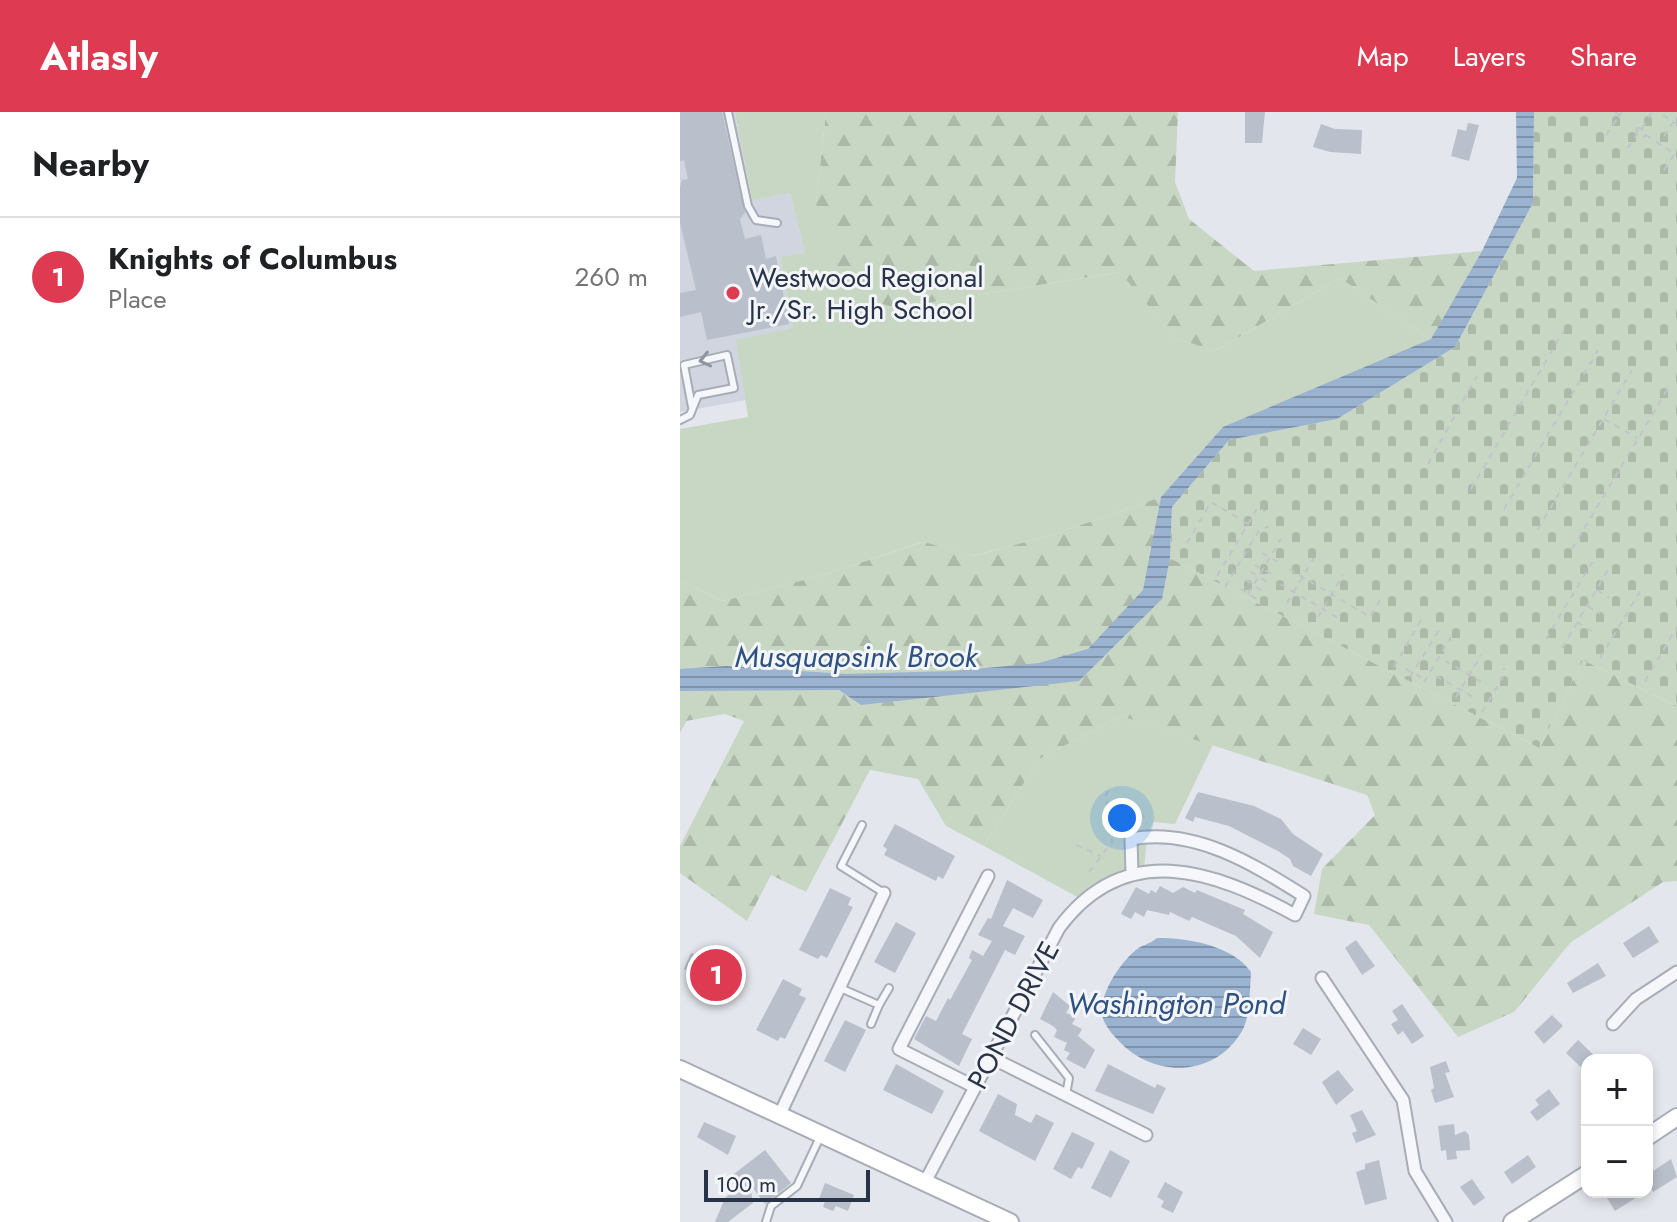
<!DOCTYPE html>
<meta charset="utf-8">
<style>
:root{--surface:#fff;--page:#f2f2f2;--text:#202124;--muted:#757577;--line:#e0e0e0;--accent:#de3b52}
body{margin:0;font-family:Jost,sans-serif;background:var(--page);color:var(--text)}
.controls{position:absolute;right:24px;bottom:24px;display:grid;overflow:hidden;border-radius:16px;box-shadow:0 4px 12px #0003}
.controls button{width:72px;height:72px;display:grid;place-items:center;padding:0;border:0;border-bottom:2px solid var(--line);background:var(--surface);color:var(--text);font:40px sans-serif}
.scale{position:absolute;left:24px;bottom:20px;width:166px;box-sizing:border-box;padding-left:8px;border:4px solid #283347;border-top:0;font-size:22px;line-height:28px;white-space:nowrap;color:#283347;-webkit-text-stroke:6px #f3f5f9;paint-order:stroke}
.you{position:absolute;left:442px;top:706px;width:28px;height:28px;margin:-20px;border:6px solid #fff;border-radius:50%;background:#1a73e8;box-shadow:0 0 0 12px #1a73e833}
.badge{display:grid;place-items:center;width:52px;height:52px;border-radius:50%;background:var(--accent);color:#fff;font-size:26px;font-weight:700}
.pin{position:absolute;translate:-50% -50%;border:4px solid #fff;box-shadow:0 2px 8px #0006}
.list{margin:0;padding:0;list-style:none}
h2{display:flex;justify-content:space-between;align-items:center;height:104px;margin:0;padding:0 32px;font-size:34px}
h2 small{font-size:26px;font-weight:400;color:var(--muted)}
.list li{display:grid;grid-template-columns:52px 1fr auto;gap:24px;align-items:center;box-sizing:border-box;height:120px;padding:0 32px;border-top:2px solid var(--line)}
.list b{display:block;font-size:30px;white-space:nowrap}
.list p{margin:0;font-size:26px;white-space:nowrap;color:var(--muted)}
.list em{font-size:26px;font-style:normal;color:var(--muted)}
.map{position:relative;flex:none;width:997px;height:1110px;overflow:hidden}
header{display:flex;align-items:center;gap:48px;box-sizing:border-box;height:112px;padding:0 40px;background:var(--accent);color:#fff}
header strong{font-size:38px}
nav{display:flex;gap:44px;margin-inline-start:auto;font-size:28px}
main{display:flex}
aside{flex:1;background:var(--surface)}
.map>svg:first-child{display:block}
.built{fill:#d0d5df}
.green{fill:#c8d7c3}
.forest{fill:url(#forest-firs)}
.cemetery{fill:url(#cemetery-stones)}
.water{fill:url(#water-rules)}
.building{fill:#b9bfcb}
.lines{fill:none;stroke-linecap:round;stroke-linejoin:round}
.lane-casing{stroke:#a7adb7;stroke-width:10}
.street-casing{stroke:#a7adb7;stroke-width:15}
.secondary-casing{stroke:#a7adb7;stroke-width:20}
.path{stroke:#c0c4cb;stroke-width:2;stroke-dasharray:6 6;stroke-linecap:butt}
.lane{stroke:#f6f7fa;stroke-width:6}
.street{stroke:#f6f7fa;stroke-width:11}
.secondary{stroke:#fff;stroke-width:16}
.oneway{stroke:#8f95a0}
.poi-dot{fill:#de3b52;stroke:#f3f5f9;stroke-width:3}
.labels{text-anchor:middle;stroke-width:6;stroke-linejoin:round;paint-order:stroke}
.poi-label{font-size:28px;fill:#283347;stroke:#f3f5f9;text-anchor:start}
.street-label{font-size:28px;fill:#283347;stroke:#f3f5f9}
.water-label{font-size:30px;font-style:italic;fill:#2d5180;stroke:#f3f5f9}
</style>
<header>
<strong>Atlasly</strong>
<nav><a>Map</a><a>Layers</a><a>Share</a></nav>
</header>
<main>
<aside>
<h2>Nearby<small></small></h2>
<ul class="list">
<li><span class="badge">1</span><div><b>Knights of Columbus</b><p>Place</p></div><em>260 m</em></li>
</ul>
</aside>
<div class="map">
<svg width="997" height="1110" viewBox="0 0 997 1110">
<defs>
<pattern id="forest-firs" width="22" height="20" patternUnits="userSpaceOnUse" patternTransform="scale(2)"><rect width="22" height="20" fill="#c8d7c3"/><path d="M5 1l3.5 6h-7zM16 11l3.5 6h-7z" fill="#acb9a9"/></pattern>
<pattern id="cemetery-stones" width="16" height="16" patternUnits="userSpaceOnUse" patternTransform="scale(2)"><rect width="16" height="16" fill="#c8d7c3"/><path d="M2 7V4a2 2 0 0 1 4 0v3zM10 15v-3a2 2 0 0 1 4 0v3z" fill="#acb9a9"/></pattern>
<pattern id="water-rules" width="6" height="5" patternUnits="userSpaceOnUse" patternTransform="scale(2)"><rect width="6" height="5" fill="#9ab3d0"/><path d="M0 2.5h6" fill="none" stroke="#7e92ab"/></pattern>
</defs>
<rect width="100%" height="100%" fill="#e3e6ec"/>
<polygon class="built" points="0,0 55,0 72,88 110,81 125,141 100,146 113,216 66,288 0,300"/>
<g class="green">
<polygon points="55,0 146,0 136,92 216,196 441,160 495,226 535,239 660,166 751,228 544,315 481,385 375,422 293,444 243,430 143,463 43,489 0,469 0,317 68,305 56,228 113,216 100,145 125,141 110,81 72,88"/>
<polygon points="441,604 533,633 495,712 473,710 467,724 464,759 403,788 304,734 359,647"/>
</g>
<g class="forest">
<polygon points="146,0 498,0 495,70 509,107 574,159 802,139 751,228 660,166 535,239 495,226 440,160 216,196 166,181 136,92"/>
<polygon points="481,385 490,446 859,636 903,548 997,594 997,769 983,770 890,831 834,900 778,925 689,813 634,802 642,757 695,703 687,683 441,604 359,647 304,734 266,714 238,667 190,658 126,780 91,763 67,809 0,761 0,734 64,609 45,602 6,609 0,621 0,469 43,489 143,463 244,430 294,444 375,422"/>
</g>
<polygon class="cemetery" points="854,0 997,0 997,594 903,548 859,636 490,446 492,395 549,328 657,307 775,235 853,91"/>
<g class="water">
<polygon points="836,0 854,0 853,91 775,235 657,307 549,328 492,395 490,446 482,487 399,569 181,593 159,578 0,579 0,557 46,554 166,562 273,559 359,551 408,537 463,478 481,385 543,315 751,227 802,139 837,66"/>
<path d="M 477,826 C 508,826 552,833 571,860 C 570,875 570,906 562,919 C 534,967 472,966 438,928 C 431,921 423,911 422,902 C 420,881 440,851 456,838 C 462,833 470,832 477,826 Z"/>
</g>
<g class="building">
<polygon points="0,0 42,0 65,101 60,107 65,127 81,123 86,147 96,144 109,212 27,228 21,200 0,205 0,181 16,178 0,111 0,75 2,68 8,67 4,48 0,49"/>
<polygon points="565,0 585,0 582,31 565,31"/>
<polygon points="788,11 799,13 789,49 771,44 778,17 786,19"/>
<polygon points="641,12 655,17 682,18 681,42 650,40 633,35"/>
<polygon points="518,680 574,694 601,707 613,722 643,742 631,764 613,754 610,747 598,739 549,714 515,705 513,710 505,706"/>
<polygon points="215,712 275,744 263,767 258,764 256,769 204,743 207,737 203,734"/>
<polygon points="327,768 363,788 353,806 333,796 323,814 345,824 335,843 325,838 282,922 292,927 279,954 234,927 246,904 256,909 268,886 270,888 292,848 289,846 292,838 303,844 312,829 298,823 308,806 311,807"/>
<polygon points="480,774 493,781 503,775 515,781 517,778 565,798 563,802 593,820 580,846 556,824 512,805 509,809 490,800 489,803 467,798 464,805 455,800 451,807 441,802 456,775 469,782 471,778 476,781"/>
<polygon points="150,776 171,786 168,793 173,795 147,846 141,843 138,847 119,838"/>
<polygon points="216,810 236,821 215,861 194,850"/>
<polygon points="969,814 979,830 953,846 943,831"/>
<polygon points="676,828 695,854 682,863 665,836"/>
<polygon points="20,839 37,847 40,842 61,851 45,887 26,879 30,869 4,857 11,841 18,844"/>
<polygon points="918,851 926,864 893,881 887,871"/>
<polygon points="103,867 122,877 119,883 126,886 105,927 100,925 98,929 76,918"/>
<polygon points="373,880 390,894 386,901 396,905 392,912 402,917 398,924 415,938 405,957 386,947 390,941 384,938 387,931 374,925 377,918 373,914 360,907"/>
<polygon points="722,892 744,924 732,932 723,919 718,923 711,912 718,908 712,899"/>
<polygon points="872,903 883,914 864,932 854,920"/>
<polygon points="165,908 186,918 165,960 144,949"/>
<polygon points="623,916 641,927 631,943 613,932"/>
<polygon points="898,928 919,948 907,948 907,961 886,941"/>
<polygon points="766,949 770,960 765,961 774,985 755,991 751,978 754,976 750,955"/>
<polygon points="216,952 264,979 252,1002 203,978"/>
<polygon points="428,952 475,976 477,972 486,976 473,1002 415,979"/>
<polygon points="658,958 674,978 656,993 642,970"/>
<polygon points="869,977 880,992 857,1009 850,1000 859,993 855,988"/>
<polygon points="318,982 337,992 335,1003 351,1011 356,1002 374,1011 355,1049 299,1019"/>
<polygon points="682,998 696,1023 676,1031 672,1021 677,1019 670,1003"/>
<polygon points="24,1010 56,1024 48,1043 17,1025"/>
<polygon points="774,1012 775,1023 785,1019 789,1023 790,1038 776,1039 777,1047 767,1048 766,1038 761,1039 758,1014"/>
<polygon points="392,1020 415,1031 402,1057 398,1055 391,1067 373,1057"/>
<polygon points="85,1038 111,1071 85,1092 70,1072 73,1091 48,1110 35,1110 45,1086 58,1076 50,1065"/>
<polygon points="430,1038 450,1049 431,1086 411,1076"/>
<polygon points="848,1043 856,1055 832,1072 824,1060"/>
<polygon points="991,1047 997,1065 973,1080 971,1076 967,1079 967,1063"/>
<polygon points="699,1048 707,1087 685,1093 676,1060 685,1057 685,1052"/>
<polygon points="792,1067 805,1086 794,1094 780,1075"/>
<polygon points="485,1070 503,1080 493,1101 481,1095 484,1089 477,1085"/>
<polygon points="145,1071 174,1083 168,1099 156,1094 153,1099 143,1095 145,1089 139,1087"/>
<polygon points="937,1080 965,1080 935,1099 927,1086"/>
</g>
<g class="lines">
<g class="lane-casing">
<g id="lane">
<polyline points="48,0 68,94 76,108 97,111"/>
<polyline points="0,308 10,303 18,283 54,276 47,243 4,253 12,295"/>
<polyline points="182,713 161,754 204,781"/>
<polyline points="158,875 199,893 191,912"/>
<polyline points="199,893 209,876"/>
<polyline points="355,923 389,966 386,983"/>
<polyline points="86,1110 91,1094 117,1074 141,1023"/>
</g>
</g>
<g class="street-casing">
<g id="street">
<polyline points="642,866 723,988 735,1059 766,1110"/>
<polyline points="933,912 956,887 997,860"/>
<polyline points="310,945 466,1023"/>
<polyline points="295,975 219,937 308,764"/>
<polyline points="99,1004 204,781"/>
<path d="M 244,1072 L 379,816 C 445,727 533,758 615,803 L 624,784 C 573,752 514,715 451,727 L 452,762"/>
</g>
</g>
<g class="secondary-casing">
<g id="secondary">
<polyline points="0,957 330,1110"/>
<polyline points="967,1025 997,1005"/>
<polyline points="832,1110 907,1062"/>
</g>
</g>
<g class="path">
<polyline points="935,0 944,6"/>
<polyline points="983,3 997,12"/>
<polygon points="958,15 967,21 965,25 956,19"/>
<polyline points="962,16 972,0"/>
<polyline points="926,23 942,0"/>
<polyline points="966,23 995,42"/>
<polyline points="984,24 997,5"/>
<polyline points="948,36 958,21"/>
<polyline points="984,58 997,38"/>
<polyline points="924,307 957,326"/>
<polyline points="748,352 797,264"/>
<polyline points="791,377 884,218"/>
<polyline points="824,397 918,238"/>
<polyline points="858,417 952,258"/>
<polyline points="507,431 531,390 568,412"/>
<polyline points="892,437 987,278"/>
<polyline points="582,441 598,450"/>
<polyline points="575,453 592,462"/>
<polyline points="609,457 690,505 702,485"/>
<polyline points="571,460 587,470"/>
<polyline points="537,464 578,395 586,400"/>
<polyline points="566,468 582,479"/>
<polyline points="600,472 660,507"/>
<polyline points="545,475 578,420 589,414"/>
<polyline points="561,477 577,487"/>
<polyline points="917,478 930,486"/>
<polyline points="568,482 601,427"/>
<polyline points="607,491 634,446"/>
<polyline points="908,494 920,502"/>
<polyline points="638,505 663,463"/>
<polyline points="897,510 912,519"/>
<polyline points="866,527 913,449"/>
<polyline points="882,536 928,458"/>
<polyline points="920,546 961,478"/>
<polyline points="765,549 807,573"/>
<polyline points="714,555 741,508"/>
<polyline points="726,557 741,565"/>
<polyline points="756,564 795,586"/>
<polyline points="730,565 759,518"/>
<polyline points="965,569 997,515"/>
<polyline points="744,570 771,525"/>
<polyline points="776,585 801,543"/>
<polyline points="802,600 824,563 824,556"/>
<polyline points="427,689 439,697 463,703 467,712"/>
<polyline points="396,733 421,744"/>
<polyline points="409,760 432,730 426,684 430,675"/>
</g>
<use href="#lane" class="lane"/>
<use href="#street" class="street"/>
<use href="#secondary" class="secondary"/>
</g>
<defs><path id="oneway-chevron" d="M-2-3.5L2.5 0L-2 3.5" fill="none" stroke-width="1.6" stroke-linecap="round" stroke-linejoin="round" transform="scale(2)"/></defs>
<use class="oneway" href="#oneway-chevron" transform="translate(25 248) rotate(167)"/>
<circle class="poi-dot" cx="53" cy="181" r="8"/>
<g class="labels">
<g class="poi-label">
<text x="69" y="175">Westwood Regional<tspan x="69" dy="32">Jr./Sr. High School</tspan></text>
</g>
<g class="street-label">
<text transform="translate(333 903) rotate(-62)" y="10">POND DRIVE</text>
</g>
<g class="water-label">
<text x="176" y="555">Musquapsink Brook</text>
<text x="496" y="902">Washington Pond</text>
</g>
</g>
</svg>
<div class="controls">
<button>+</button>
<button>−</button>
</div>
<div class="scale">100 m</div>
<div class="you"></div>
<div class="pin badge" style="left:36px;top:863px">1</div>
</div>
</main>
